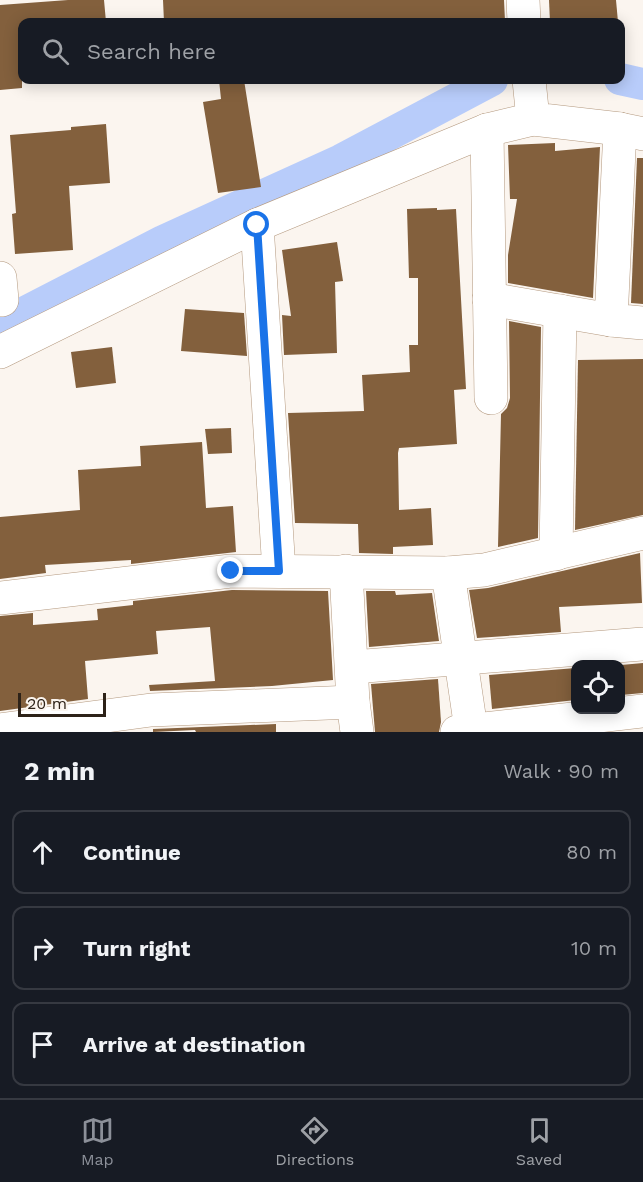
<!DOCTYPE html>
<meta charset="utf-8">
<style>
:root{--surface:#171b24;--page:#20242c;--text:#f1f3f6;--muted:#9ea1a6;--line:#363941;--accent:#8c9099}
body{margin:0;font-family:"Work Sans",sans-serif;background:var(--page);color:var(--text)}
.controls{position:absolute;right:18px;bottom:18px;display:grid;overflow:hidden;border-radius:12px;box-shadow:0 3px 15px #0003}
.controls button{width:54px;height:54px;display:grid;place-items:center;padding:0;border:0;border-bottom:2px solid var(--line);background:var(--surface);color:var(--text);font:30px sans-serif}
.scale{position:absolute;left:18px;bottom:15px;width:88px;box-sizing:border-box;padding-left:6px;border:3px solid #2d2218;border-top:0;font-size:16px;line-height:21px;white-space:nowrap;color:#2d2218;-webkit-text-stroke:4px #fbf5ef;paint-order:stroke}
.stop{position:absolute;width:18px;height:18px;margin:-14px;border:4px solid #1a73e8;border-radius:50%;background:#fff}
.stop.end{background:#1a73e8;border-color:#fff;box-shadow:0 2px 6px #0008}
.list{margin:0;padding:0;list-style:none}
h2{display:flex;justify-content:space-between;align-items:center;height:78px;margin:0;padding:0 24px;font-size:26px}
h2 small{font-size:20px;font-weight:400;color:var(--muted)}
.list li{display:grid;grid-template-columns:39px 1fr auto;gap:18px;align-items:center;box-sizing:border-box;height:84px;margin:0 12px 12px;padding:0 12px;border:2px solid var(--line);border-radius:12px}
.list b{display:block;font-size:22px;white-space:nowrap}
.list em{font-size:20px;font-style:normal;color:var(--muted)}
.icon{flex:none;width:33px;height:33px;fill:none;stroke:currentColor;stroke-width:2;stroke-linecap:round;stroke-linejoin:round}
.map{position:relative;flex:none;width:643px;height:732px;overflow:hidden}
.search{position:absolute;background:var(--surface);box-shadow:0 3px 15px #0003;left:18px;right:18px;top:18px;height:66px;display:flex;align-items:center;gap:15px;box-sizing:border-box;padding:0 21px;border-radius:12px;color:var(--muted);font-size:22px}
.sheet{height:366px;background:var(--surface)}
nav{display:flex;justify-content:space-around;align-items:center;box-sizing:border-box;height:84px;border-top:2px solid var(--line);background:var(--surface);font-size:16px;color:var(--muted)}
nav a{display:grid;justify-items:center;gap:3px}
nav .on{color:var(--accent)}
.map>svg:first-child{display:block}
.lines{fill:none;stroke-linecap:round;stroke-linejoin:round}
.canal{stroke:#b8ccfa;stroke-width:32}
.building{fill:#83603d}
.minor-casing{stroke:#b4997f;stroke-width:34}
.minor{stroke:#fff;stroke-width:33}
.route{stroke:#1a73e8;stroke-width:8}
</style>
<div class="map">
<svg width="643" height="732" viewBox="0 0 643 732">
<rect width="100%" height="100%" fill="#fbf5ef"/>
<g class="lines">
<g class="canal">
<polyline points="620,79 643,84"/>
<polyline points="0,325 163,241 341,160 492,80"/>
</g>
</g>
<g class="building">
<polygon points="68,0 104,0 106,22 22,22 22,88 0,90 0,5"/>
<polygon points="163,0 504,0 505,21 474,22 437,22 437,20 401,22 164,22"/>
<polygon points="549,0 616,0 618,22 550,22"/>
<polygon points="219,80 244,80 261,187 218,193 203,102 221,99"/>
<polygon points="106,124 110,183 69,186 73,250 15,254 12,214 16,213 10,135 71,130 71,127"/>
<polygon points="555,143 555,151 600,147 593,298 508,283 508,255 517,199 510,199 508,145"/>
<polygon points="637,158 643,158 643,304 631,303"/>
<polygon points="437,208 437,210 456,209 466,389 454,390 457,444 399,448 398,453 399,510 431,508 433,545 393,547 393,554 359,553 358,524 295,523 288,413 364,411 362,375 410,372 409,345 418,345 418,278 409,278 407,209"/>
<polygon points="337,242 343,281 335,282 337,353 284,355 282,315 291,316 282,250"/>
<polygon points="185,309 244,313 247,356 181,351"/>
<polygon points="509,321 541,327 538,538 498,547 501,414 507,408 510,398"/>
<polygon points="112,347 116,383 76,388 71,352"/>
<polygon points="643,359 643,515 575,530 578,360"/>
<polygon points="231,428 232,453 208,454 205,429"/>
<polygon points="202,442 206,508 233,506 236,552 131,564 131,560 45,565 46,573 0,579 0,517 80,510 78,470 141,466 140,446"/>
<polygon points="640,553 642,603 559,607 561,632 477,638 469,590 488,588"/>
<polygon points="232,590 328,591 333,680 272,686 150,691 149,685 215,681 210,627 156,631 158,654 85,661 88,699 0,711 0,616 33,613 33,625 98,620 97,609 133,605 133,601"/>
<polygon points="366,591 395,591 396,595 432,593 439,641 369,647"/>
<polygon points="643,663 643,693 621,695 621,665"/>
<polygon points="576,668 576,700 492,709 489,675"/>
<polygon points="438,679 441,722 439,732 375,732 371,684"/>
<polygon points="276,724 276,732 196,732 195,730 153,732 153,729"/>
</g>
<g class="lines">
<g class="minor-casing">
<g id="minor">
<polyline points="523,0 524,22"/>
<polyline points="529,80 533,119 620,129 643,134"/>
<polyline points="620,129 611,320 643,323"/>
<polyline points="487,130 491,398"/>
<polyline points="257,225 279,571"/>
<polyline points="0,278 2,300"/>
<polyline points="489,299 611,320"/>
<polyline points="0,352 257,225 487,130 533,119"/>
<polyline points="556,554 560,311"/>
<polyline points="346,571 353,702 357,732"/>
<polyline points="448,573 471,729"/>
<polyline points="0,598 231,571 448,573 484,570 643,533"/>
<polyline points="353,667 643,644"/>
<polyline points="0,730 151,710 353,702"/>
<polyline points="457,732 643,711"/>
</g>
</g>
<use href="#minor" class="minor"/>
</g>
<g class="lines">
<polyline class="route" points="231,571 279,571 257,225"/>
</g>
</svg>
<div class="controls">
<button><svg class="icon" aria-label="locate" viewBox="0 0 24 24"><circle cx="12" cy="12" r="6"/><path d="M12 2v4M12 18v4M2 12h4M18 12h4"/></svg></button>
</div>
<div class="scale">20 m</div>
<div class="stop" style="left:257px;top:225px"></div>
<div class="stop end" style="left:231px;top:571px"></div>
<div class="search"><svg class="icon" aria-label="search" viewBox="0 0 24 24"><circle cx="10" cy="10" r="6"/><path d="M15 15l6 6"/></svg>Search here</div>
</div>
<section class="sheet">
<h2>2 min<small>Walk · 90 m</small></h2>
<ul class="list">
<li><svg class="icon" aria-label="ahead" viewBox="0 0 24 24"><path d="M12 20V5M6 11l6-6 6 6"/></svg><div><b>Continue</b></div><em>80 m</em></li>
<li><svg class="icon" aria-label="right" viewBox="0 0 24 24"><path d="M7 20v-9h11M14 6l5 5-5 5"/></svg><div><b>Turn right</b></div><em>10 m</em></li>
<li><svg class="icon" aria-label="arrive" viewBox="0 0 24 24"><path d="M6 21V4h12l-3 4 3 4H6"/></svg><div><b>Arrive at destination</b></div></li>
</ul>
</section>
<nav>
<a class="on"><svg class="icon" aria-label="map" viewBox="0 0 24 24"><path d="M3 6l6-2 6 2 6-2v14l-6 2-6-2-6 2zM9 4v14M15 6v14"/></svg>Map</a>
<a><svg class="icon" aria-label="directions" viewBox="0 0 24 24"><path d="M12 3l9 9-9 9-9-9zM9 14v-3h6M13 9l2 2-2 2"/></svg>Directions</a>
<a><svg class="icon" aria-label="saved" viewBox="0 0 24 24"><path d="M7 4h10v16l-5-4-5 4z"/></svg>Saved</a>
</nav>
